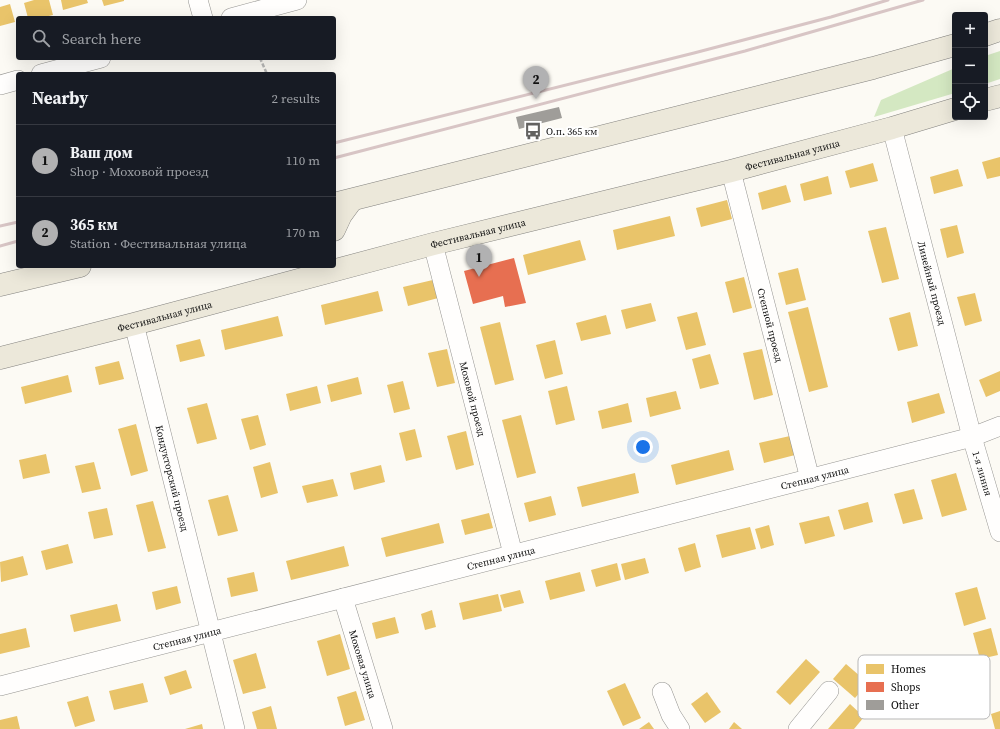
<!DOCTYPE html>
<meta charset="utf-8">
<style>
:root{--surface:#171b24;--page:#242831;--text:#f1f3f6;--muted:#9ea1a6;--line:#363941;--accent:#b1b1b2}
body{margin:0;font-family:"Source Serif 4",serif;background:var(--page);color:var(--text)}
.controls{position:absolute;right:12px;top:12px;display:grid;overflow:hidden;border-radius:4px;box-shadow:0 4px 16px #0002}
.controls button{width:36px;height:36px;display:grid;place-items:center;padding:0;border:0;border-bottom:1px solid var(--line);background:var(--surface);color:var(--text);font:20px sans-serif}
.you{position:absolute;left:643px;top:447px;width:14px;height:14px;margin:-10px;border:3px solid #fff;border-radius:50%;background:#1a73e8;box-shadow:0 0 0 6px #1a73e833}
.badge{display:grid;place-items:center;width:26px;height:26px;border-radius:50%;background:var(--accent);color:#111;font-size:13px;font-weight:700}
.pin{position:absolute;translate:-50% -33px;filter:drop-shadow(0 1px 2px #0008)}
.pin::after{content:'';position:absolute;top:21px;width:14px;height:12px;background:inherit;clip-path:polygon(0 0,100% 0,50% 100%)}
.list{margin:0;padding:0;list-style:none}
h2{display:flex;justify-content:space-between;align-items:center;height:52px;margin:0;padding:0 16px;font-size:17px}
h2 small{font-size:13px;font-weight:400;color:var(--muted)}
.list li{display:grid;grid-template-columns:26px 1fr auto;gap:12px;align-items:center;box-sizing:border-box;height:72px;padding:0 16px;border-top:1px solid var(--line)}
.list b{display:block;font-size:15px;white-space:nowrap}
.list p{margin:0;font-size:13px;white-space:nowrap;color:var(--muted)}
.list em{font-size:13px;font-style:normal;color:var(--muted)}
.icon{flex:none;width:22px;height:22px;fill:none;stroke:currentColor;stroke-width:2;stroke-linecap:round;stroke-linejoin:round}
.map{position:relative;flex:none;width:1000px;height:729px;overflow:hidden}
.search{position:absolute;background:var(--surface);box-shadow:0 4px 16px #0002;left:16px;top:16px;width:320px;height:44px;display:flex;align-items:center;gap:10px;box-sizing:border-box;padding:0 14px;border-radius:4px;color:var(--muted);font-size:15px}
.panel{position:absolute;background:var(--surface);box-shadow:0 4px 16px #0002;left:16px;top:72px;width:320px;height:196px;border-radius:4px}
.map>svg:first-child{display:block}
.forest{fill:#d4e8c2}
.homes{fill:#e9c46a}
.shops{fill:#e76f51}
.building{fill:#9f9d99}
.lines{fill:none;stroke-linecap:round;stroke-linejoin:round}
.minor-casing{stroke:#969592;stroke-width:20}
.major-casing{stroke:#83827f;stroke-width:23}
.path{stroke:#b9b9b8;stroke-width:2.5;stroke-dasharray:4 2;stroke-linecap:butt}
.minor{stroke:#fffefd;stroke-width:19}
.major{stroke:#ece8da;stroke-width:22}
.rail{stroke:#d8c5c5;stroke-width:3}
.labels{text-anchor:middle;stroke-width:4;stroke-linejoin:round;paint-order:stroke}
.poi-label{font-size:10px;fill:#0f0f0f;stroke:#fff;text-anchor:start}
.street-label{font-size:10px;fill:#0f0f0f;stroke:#fff}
.key{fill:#fff;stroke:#b7b7b7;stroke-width:1}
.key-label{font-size:11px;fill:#0f0f0f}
</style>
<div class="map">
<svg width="1000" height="729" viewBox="0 0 1000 729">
<rect width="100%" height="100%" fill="#fcfaf4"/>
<g class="forest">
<polygon points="1000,51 1000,79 985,84 985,56"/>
<polygon points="955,68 955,93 874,117 881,100"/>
</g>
<g class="homes">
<polygon points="34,0 49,0 53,15 40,18 28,18 24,3"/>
<polygon points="61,0 87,0 88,3 63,10"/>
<polygon points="102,0 124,0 124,1 104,6"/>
<polygon points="10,4 15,22 0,26 0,7"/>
<polygon points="1000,157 1000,176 987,179 982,162"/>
<polygon points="873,163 878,181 850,188 845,171"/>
<polygon points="958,169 963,186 934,194 930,177"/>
<polygon points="828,176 832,194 804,201 800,184"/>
<polygon points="786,185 791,202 762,210 758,193"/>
<polygon points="727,200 732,219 701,227 696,208"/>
<polygon points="670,216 675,236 617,250 613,230"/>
<polygon points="957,225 964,253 947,258 940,229"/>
<polygon points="886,227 899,279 882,283 868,231"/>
<polygon points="580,240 586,260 528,275 523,255"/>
<polygon points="798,268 806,300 786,305 778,273"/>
<polygon points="744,277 752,308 733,313 725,282"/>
<polygon points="437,279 442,297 408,306 403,287"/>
<polygon points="378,291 383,311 325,325 321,305"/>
<polygon points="975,293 982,321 965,326 957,297"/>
<polygon points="651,303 656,321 626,329 621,310"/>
<polygon points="808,307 828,387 809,392 788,312"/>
<polygon points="697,312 706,345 686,350 677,317"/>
<polygon points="910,312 918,346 898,351 889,318"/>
<polygon points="606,315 611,334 581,341 576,323"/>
<polygon points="278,316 283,336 225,350 221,330"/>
<polygon points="500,322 514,380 495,385 480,327"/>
<polygon points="200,339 205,356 180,362 176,345"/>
<polygon points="555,340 563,374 545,379 536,345"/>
<polygon points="447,349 455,383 437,387 428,353"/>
<polygon points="762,349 773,395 754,400 743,353"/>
<polygon points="710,354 719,384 700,389 692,359"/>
<polygon points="119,361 124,379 99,385 95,367"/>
<polygon points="1000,371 1000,391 986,397 979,380"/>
<polygon points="68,375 72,392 25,404 21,387"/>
<polygon points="358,377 362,394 331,402 327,385"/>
<polygon points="403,381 410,409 394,413 387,385"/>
<polygon points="317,386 321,403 290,411 286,394"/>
<polygon points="567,386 575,420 556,425 548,391"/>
<polygon points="676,391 681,409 650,417 646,398"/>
<polygon points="939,393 945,413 912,423 907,402"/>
<polygon points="207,403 217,439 197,444 187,408"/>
<polygon points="628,403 632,422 602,429 598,411"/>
<polygon points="258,415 266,445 250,450 241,419"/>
<polygon points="521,415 536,473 517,478 502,420"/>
<polygon points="136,424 148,471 131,476 118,429"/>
<polygon points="415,429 422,457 406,461 399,433"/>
<polygon points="466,431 474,465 456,470 447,436"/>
<polygon points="790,436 795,455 764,463 759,443"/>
<polygon points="729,450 734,470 676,485 671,465"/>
<polygon points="46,454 50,473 23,479 19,460"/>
<polygon points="94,462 101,489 82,493 75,466"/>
<polygon points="270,462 278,493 261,498 253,467"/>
<polygon points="381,465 385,482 354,490 350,473"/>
<polygon points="635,473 639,493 582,507 577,487"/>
<polygon points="956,473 967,510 942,517 931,480"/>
<polygon points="333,479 338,496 307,503 302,486"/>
<polygon points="914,489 923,519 903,524 894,494"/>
<polygon points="228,495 238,531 218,536 208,500"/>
<polygon points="551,496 556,515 529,522 524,503"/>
<polygon points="153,501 166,548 148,552 136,505"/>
<polygon points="868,502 873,522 844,530 838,510"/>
<polygon points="107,508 113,535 94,539 88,512"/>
<polygon points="489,513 493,528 465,535 461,520"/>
<polygon points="829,516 835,536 805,544 799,523"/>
<polygon points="439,523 444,543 386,557 381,538"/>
<polygon points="769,525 774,545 761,549 755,529"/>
<polygon points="750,527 756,549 722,558 716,535"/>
<polygon points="695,543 701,567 685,572 678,548"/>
<polygon points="68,544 73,563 46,570 41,551"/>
<polygon points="344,546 349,566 291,580 286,561"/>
<polygon points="23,556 28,575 1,582 0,562"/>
<polygon points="645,558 649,573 625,580 621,564"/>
<polygon points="617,563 621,580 596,587 591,570"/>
<polygon points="254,572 258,591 231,597 227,578"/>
<polygon points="580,572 585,591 550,600 545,581"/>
<polygon points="177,586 181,603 156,610 152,592"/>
<polygon points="977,587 986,619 964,626 955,593"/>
<polygon points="520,590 524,603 504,608 500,595"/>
<polygon points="498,594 502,611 463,620 459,603"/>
<polygon points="117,604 121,621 74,632 70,615"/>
<polygon points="432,610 436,627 425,630 421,614"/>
<polygon points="395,617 399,633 376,639 372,623"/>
<polygon points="26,628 30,647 0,654 0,634"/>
<polygon points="991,628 998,655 980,659 973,633"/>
<polygon points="340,634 350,669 327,676 317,641"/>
<polygon points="256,653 266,688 243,694 233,660"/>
<polygon points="806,659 820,672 790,705 776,692"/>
<polygon points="846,664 868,683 855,698 833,679"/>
<polygon points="186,670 192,688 170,695 164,677"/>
<polygon points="143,683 148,702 114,710 109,691"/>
<polygon points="625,683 641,718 623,726 607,691"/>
<polygon points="356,691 365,720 345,726 337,697"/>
<polygon points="707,692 721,712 705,723 691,704"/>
<polygon points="88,696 95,721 75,727 67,702"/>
<polygon points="850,704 864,717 854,729 828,729"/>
<polygon points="271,706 277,729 257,729 252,712"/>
<polygon points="1000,711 1000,729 995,729 991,714"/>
<polygon points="17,716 20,729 0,729 0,720"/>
<polygon points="649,722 654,729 639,729"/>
<polygon points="734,722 742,729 729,729"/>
<polygon points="202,724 203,729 185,729"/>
</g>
<polygon class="shops" points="514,258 526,303 505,307 503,296 473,304 464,271"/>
<polygon class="building" points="559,107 562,118 519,129 516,117"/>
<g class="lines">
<g class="minor-casing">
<g id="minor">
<polyline points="198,0 203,18"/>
<polyline points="231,18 297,0"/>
<polyline points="41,74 101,58"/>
<polyline points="0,85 18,80"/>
<path id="s1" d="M 892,128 L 972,437 L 1000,532"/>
<path id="s2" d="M 731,171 L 810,479"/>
<path id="s3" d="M 433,244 L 513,554"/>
<path id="s4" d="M 134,324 L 235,729"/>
<path id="s5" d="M 343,598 L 383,729"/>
<path id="s6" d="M 0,686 L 972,437 L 1000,426"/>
<polyline points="662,692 671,715 680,729"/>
<polyline points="798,729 829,691"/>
</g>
</g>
<g class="major-casing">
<g id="major">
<polyline points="985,35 1000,30"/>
<polyline points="985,100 1000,96"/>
<polyline points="334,204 873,68 955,45"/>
<polyline points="334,230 341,215 352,200"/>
<polyline points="0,285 80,266"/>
<path id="s7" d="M 0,358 L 134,324 L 433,244 L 731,171 L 892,128 L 955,109"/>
</g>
</g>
<polyline class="path" points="260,58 267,74"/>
<use href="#minor" class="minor"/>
<use href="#major" class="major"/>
<g class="rail">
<polyline points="334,143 694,53 831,17 888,0"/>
<polyline points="334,158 745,51 923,0"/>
<polyline points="0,226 18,222"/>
<polyline points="0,246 18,241"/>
</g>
</g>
<defs>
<g id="bus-bare" transform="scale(1.38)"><path d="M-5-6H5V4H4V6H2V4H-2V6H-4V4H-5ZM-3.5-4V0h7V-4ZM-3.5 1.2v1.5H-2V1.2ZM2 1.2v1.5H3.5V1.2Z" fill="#62615f" stroke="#fff" stroke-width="2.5" paint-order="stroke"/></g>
</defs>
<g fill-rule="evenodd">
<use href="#bus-bare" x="533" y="131"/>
</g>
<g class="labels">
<g class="poi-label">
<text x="546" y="135">О.п. 365 км</text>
</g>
<g class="street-label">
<text dy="4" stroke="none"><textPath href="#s7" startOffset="818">Фестивальная улица</textPath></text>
<text dy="4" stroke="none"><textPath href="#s7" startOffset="494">Фестивальная улица</textPath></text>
<text dy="4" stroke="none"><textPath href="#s1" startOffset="160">Линейный проезд</textPath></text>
<text dy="4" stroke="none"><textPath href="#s7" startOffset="170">Фестивальная улица</textPath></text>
<text dy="4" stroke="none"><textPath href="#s2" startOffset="159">Степной проезд</textPath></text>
<text dy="4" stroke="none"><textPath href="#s3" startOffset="160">Моховой проезд</textPath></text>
<text dy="4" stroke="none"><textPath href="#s1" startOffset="357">1-я линия</textPath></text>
<text dy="4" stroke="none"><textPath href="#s4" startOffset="159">Кондукторский проезд</textPath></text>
<text dy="4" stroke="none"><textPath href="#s6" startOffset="841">Степная улица</textPath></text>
<text dy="4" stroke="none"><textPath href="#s6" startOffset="517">Степная улица</textPath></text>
<text dy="4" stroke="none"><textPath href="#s6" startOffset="193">Степная улица</textPath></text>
<text dy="4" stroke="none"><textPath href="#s5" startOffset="69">Моховая улица</textPath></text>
</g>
</g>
<rect x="858" y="655" width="132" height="64" rx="6" class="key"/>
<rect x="866" y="664" width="18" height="10" fill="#e9c46a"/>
<rect x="866" y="682" width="18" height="10" fill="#e76f51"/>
<rect x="866" y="700" width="18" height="10" fill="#9f9d99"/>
<g class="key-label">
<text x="891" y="673">Homes</text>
<text x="891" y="691">Shops</text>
<text x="891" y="709">Other</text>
</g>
</svg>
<div class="controls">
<button>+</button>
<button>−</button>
<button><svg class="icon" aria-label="locate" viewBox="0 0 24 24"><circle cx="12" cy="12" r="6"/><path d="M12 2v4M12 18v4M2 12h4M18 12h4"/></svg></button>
</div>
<div class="you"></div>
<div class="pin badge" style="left:479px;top:277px">1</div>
<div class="pin badge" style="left:536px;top:99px">2</div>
<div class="search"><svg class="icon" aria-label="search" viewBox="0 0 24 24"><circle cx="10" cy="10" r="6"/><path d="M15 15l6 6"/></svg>Search here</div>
<section class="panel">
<h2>Nearby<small>2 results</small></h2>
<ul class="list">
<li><span class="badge">1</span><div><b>Ваш дом</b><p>Shop · Моховой проезд</p></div><em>110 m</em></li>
<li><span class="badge">2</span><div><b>365 км</b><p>Station · Фестивальная улица</p></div><em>170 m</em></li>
</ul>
</section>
</div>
